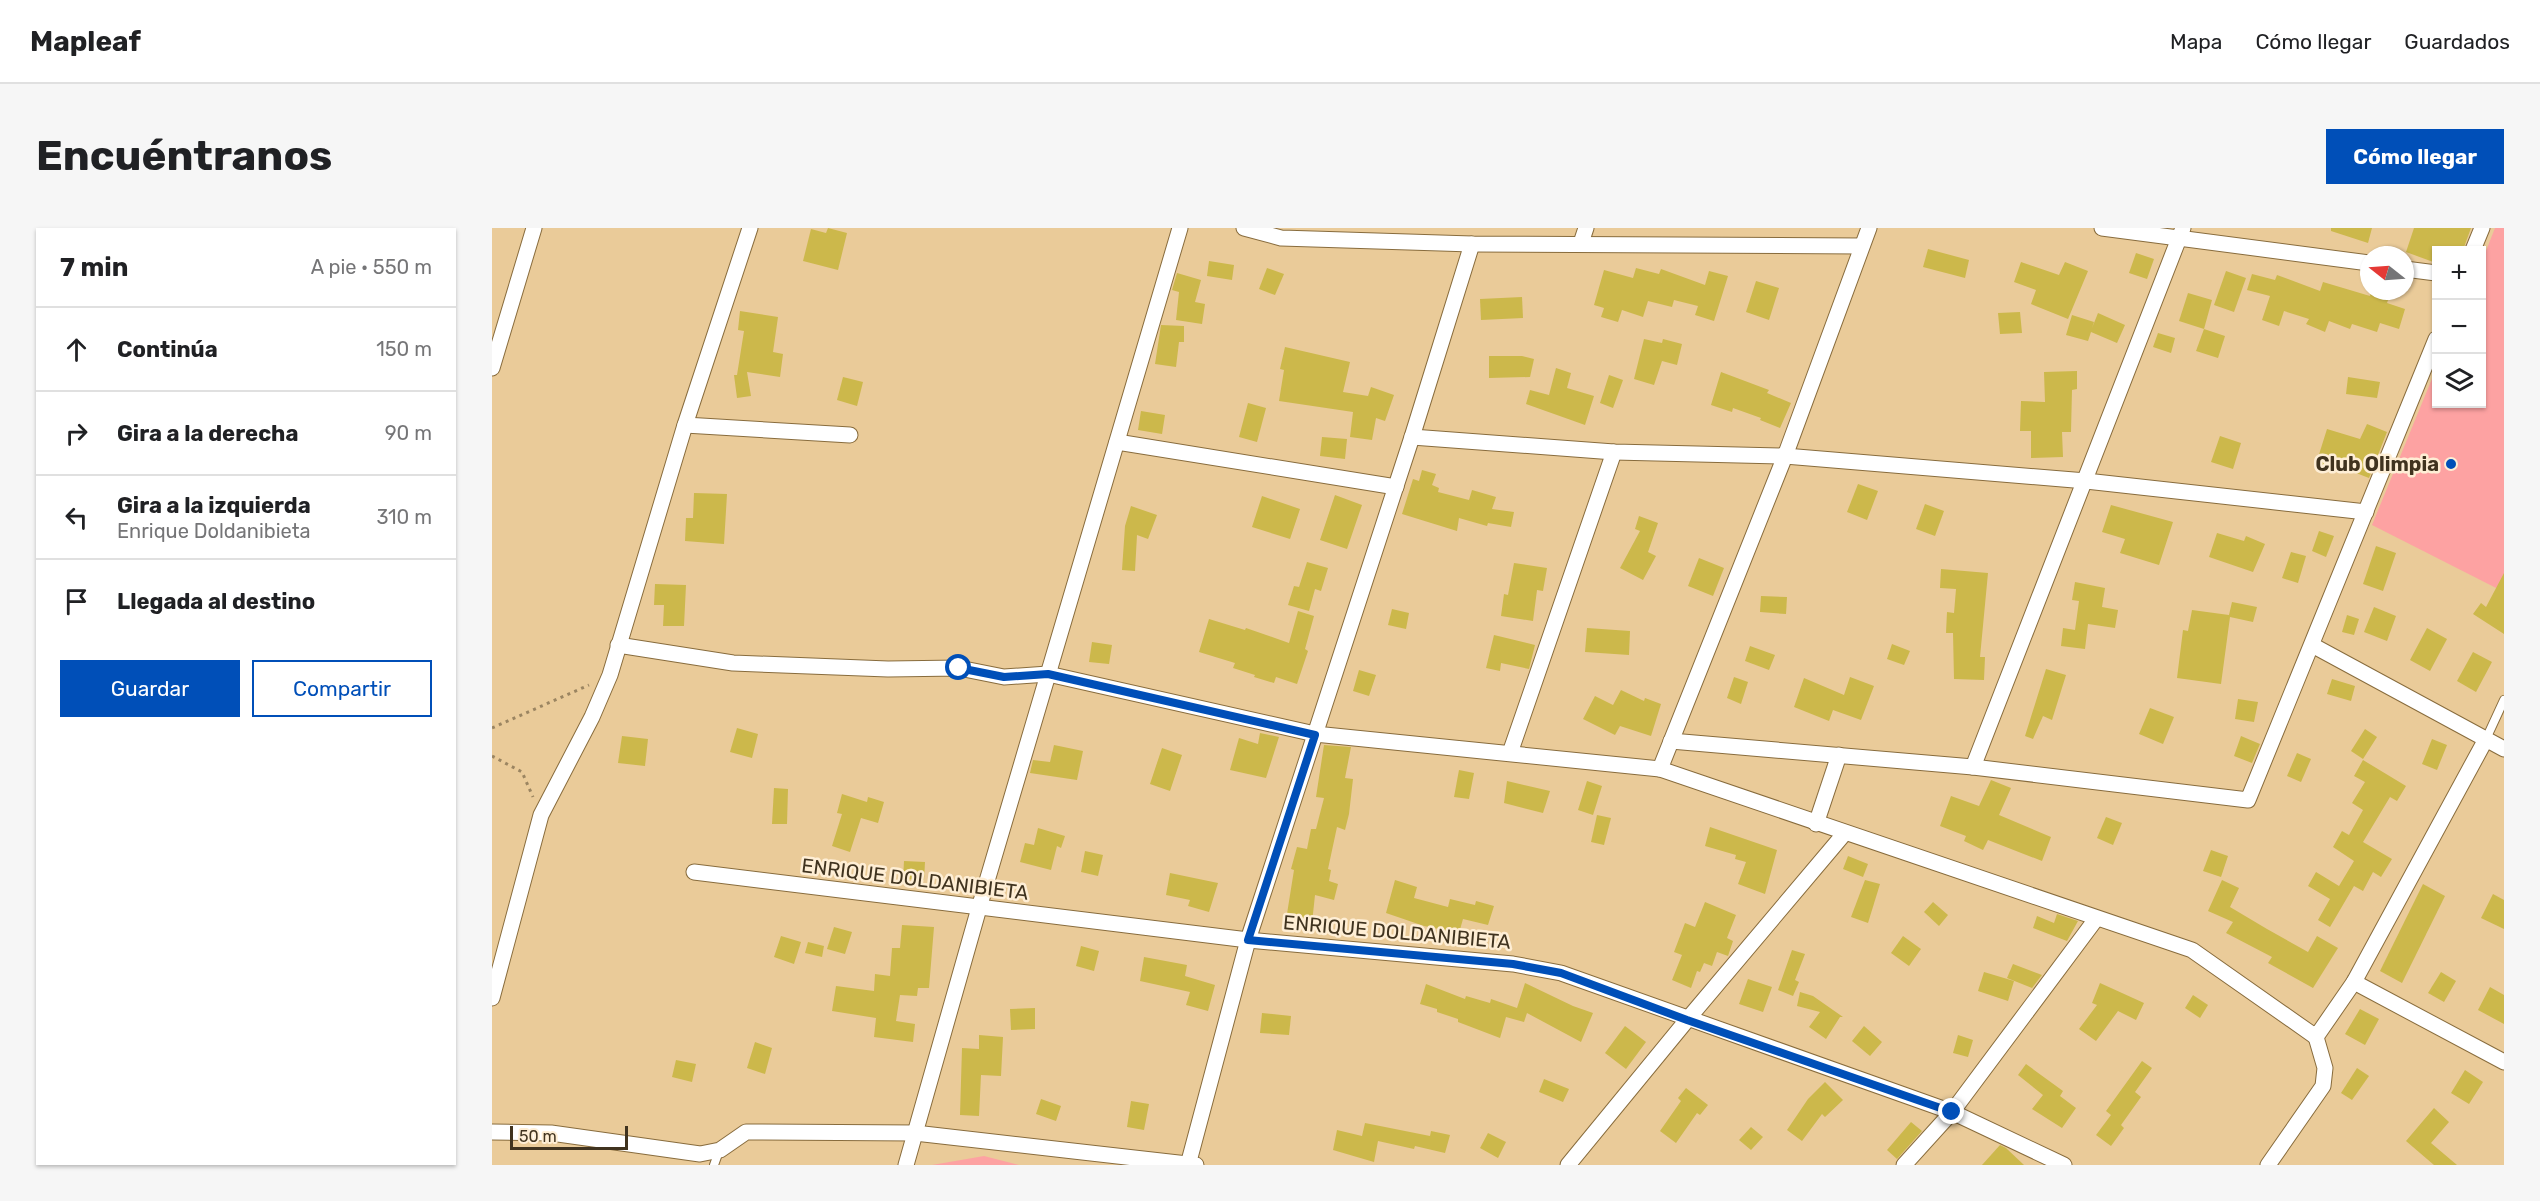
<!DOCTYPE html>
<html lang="es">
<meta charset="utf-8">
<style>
:root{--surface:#fff;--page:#f6f6f6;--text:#202124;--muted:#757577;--line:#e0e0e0;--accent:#004fb8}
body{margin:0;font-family:Rubik,sans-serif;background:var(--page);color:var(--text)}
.controls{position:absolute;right:18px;top:18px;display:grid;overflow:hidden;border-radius:0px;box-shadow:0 2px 4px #0004}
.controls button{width:54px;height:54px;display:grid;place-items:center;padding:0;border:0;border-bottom:2px solid var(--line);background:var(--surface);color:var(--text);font:30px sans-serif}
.compass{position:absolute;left:1868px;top:18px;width:54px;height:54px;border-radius:50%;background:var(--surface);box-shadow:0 2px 4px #0004;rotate:287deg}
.scale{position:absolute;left:18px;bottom:15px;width:118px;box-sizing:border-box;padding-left:6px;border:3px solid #40331f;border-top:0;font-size:16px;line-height:21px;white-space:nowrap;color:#40331f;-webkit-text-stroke:4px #feeed5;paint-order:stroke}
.stop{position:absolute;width:18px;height:18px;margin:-14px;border:4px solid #004fb8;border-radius:50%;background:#fff}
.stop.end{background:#004fb8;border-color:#fff;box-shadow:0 2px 6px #0008}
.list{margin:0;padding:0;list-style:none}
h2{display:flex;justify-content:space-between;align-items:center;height:78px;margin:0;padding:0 24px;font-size:26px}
h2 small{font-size:20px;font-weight:400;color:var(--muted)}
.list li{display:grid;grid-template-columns:39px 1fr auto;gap:18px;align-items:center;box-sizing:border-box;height:84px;padding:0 24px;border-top:2px solid var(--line)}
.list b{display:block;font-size:22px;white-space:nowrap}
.list p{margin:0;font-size:20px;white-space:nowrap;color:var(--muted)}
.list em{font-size:20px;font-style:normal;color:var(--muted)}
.actions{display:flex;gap:12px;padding:18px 24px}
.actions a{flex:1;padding:14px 0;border:2px solid var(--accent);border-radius:0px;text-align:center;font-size:21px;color:var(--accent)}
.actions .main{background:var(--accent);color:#fff}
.icon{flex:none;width:33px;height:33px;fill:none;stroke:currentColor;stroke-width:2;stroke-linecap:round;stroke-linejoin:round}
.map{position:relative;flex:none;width:2012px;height:937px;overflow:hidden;border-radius:0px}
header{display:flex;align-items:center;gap:36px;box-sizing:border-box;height:84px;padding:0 30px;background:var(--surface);border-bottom:2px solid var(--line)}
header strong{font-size:28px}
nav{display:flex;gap:33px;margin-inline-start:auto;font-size:21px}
.intro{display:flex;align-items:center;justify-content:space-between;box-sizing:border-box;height:144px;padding:0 36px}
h1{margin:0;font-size:42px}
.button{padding:15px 27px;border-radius:0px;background:var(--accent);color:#fff;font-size:21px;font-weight:700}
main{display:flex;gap:36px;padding:0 36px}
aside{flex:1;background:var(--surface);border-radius:0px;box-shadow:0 2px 4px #0004}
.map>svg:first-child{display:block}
.green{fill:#fda2a2}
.building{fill:#ccb84b}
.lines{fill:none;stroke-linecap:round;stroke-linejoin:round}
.service-casing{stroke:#886c3d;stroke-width:10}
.minor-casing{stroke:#886c3d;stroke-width:17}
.path{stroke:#9b8561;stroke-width:3;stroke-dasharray:3 4.5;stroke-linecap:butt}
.service{stroke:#fff;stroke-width:8}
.minor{stroke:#fff;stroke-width:15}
.route{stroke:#004fb8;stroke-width:8}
.poi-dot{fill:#004fb8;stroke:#feeed5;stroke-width:2}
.labels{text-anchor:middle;stroke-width:5;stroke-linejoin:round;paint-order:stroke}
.poi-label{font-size:20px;font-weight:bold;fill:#40331f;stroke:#feeed5;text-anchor:end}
.street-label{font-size:20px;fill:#40331f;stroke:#feeed5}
</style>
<header>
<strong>Mapleaf</strong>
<nav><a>Mapa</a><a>Cómo llegar</a><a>Guardados</a></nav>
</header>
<div class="intro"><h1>Encuéntranos</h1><a class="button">Cómo llegar</a></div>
<main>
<aside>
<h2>7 min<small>A pie · 550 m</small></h2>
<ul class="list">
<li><svg class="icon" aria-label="ahead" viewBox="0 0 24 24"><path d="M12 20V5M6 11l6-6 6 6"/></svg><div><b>Continúa</b></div><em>150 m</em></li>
<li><svg class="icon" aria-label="right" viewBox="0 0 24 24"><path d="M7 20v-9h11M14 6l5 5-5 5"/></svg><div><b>Gira a la derecha</b></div><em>90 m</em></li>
<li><svg class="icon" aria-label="left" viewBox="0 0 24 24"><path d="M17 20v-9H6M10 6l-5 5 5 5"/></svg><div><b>Gira a la izquierda</b><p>Enrique Doldanibieta</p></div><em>310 m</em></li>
<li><svg class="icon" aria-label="arrive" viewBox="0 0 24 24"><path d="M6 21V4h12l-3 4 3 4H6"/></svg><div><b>Llegada al destino</b></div></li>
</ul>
<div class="actions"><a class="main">Guardar</a><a>Compartir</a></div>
</aside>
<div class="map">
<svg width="2012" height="937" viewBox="0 0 2012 937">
<rect width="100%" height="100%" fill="#eacb99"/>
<g class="green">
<polygon points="2003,0 2012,0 2012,364 1880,297 1944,141 1944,176 1990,176 1990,33"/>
<polygon points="492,928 527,937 440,937"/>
</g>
<g class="building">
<polygon points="336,0 355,5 346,42 311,33 319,1 334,5"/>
<polygon points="1839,0 1880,0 1876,15 1839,3"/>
<polygon points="1922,0 1979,0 1971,22 1944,22 1944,35 1914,24"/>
<polygon points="1436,21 1477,32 1473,50 1431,39"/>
<polygon points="1644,25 1662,31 1655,51 1637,45"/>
<polygon points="717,33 742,37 740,52 715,48"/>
<polygon points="1529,34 1567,47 1573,34 1596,43 1576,91 1539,76 1544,62 1522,54"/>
<polygon points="775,40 792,46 783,67 767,61"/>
<polygon points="1144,40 1167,46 1169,41 1213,57 1217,43 1236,48 1222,93 1203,87 1206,78 1182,72 1180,79 1156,73 1151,89 1130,82 1126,94 1109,89 1112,80 1102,77 1112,42 1141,50"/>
<polygon points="1734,43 1754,50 1742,84 1722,77"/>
<polygon points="685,45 709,52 703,74 713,76 710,96 684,92 687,64 680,62"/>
<polygon points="1760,46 1783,52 1785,47 1828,63 1831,54 1878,68 1879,63 1899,63 1895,75 1913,81 1907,101 1888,95 1885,104 1860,96 1858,101 1837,93 1833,104 1814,96 1817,91 1792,83 1787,98 1770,92 1778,68 1755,62"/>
<polygon points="1264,53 1287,60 1277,92 1254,84"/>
<polygon points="1696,65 1720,72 1712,101 1687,93"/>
<polygon points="1030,69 1031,90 989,92 988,71"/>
<polygon points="248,83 286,89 281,124 291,126 288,149 255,144 259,168 245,170 242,147 245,147 252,103 246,102"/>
<polygon points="1528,84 1530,105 1508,106 1506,85"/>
<polygon points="1606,85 1633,97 1625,115 1599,104 1596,113 1574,107 1580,87 1602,94 1600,100"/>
<polygon points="669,97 692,98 692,114 687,114 684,139 663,136"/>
<polygon points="1712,101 1733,108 1726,130 1704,123"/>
<polygon points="1666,105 1683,110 1679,125 1661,119"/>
<polygon points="1152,111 1170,115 1171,111 1190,116 1185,137 1170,133 1162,157 1142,151"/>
<polygon points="793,119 858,134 851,164 876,168 879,159 902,167 893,193 884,190 880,212 858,209 861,184 787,173 792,142 788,141"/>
<polygon points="997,128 1030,128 1042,131 1038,149 997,150"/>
<polygon points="1064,140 1079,145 1075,160 1102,168 1093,197 1034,176 1038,162 1057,167"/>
<polygon points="1585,143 1585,161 1580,162 1579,204 1570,204 1571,229 1539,230 1539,203 1528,203 1529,173 1553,174 1552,144"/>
<polygon points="1229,144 1277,162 1275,165 1299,175 1288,200 1268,192 1269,190 1241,180 1240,184 1219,177"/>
<polygon points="1117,147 1131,152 1121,180 1108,175"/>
<polygon points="351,149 371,154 365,178 345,172"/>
<polygon points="1856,149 1888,154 1885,170 1854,166"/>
<polygon points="756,175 774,180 765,214 747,209"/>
<polygon points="649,183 673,187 670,206 646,202"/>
<polygon points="1875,196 1895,204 1877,250 1846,238 1844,242 1824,236 1835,201 1868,211"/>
<polygon points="1728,208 1749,215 1741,241 1719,234"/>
<polygon points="830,209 855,211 853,231 828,228"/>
<polygon points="930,242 944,246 940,257 947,260 946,264 977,272 980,262 1004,269 1000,281 1022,284 1019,299 996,295 995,298 967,290 965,303 910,286 921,251 927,253"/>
<polygon points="1366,256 1386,263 1375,292 1355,284"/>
<polygon points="202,265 235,266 232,316 193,313 194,290 201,290"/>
<polygon points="843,267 870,277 855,321 828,312"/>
<polygon points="770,268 808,281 798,311 760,299"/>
<polygon points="1433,276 1452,283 1443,308 1424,301"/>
<polygon points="1619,277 1681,294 1667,337 1628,325 1633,311 1610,304"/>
<polygon points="639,278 665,287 656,311 645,307 643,343 630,342 633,298"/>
<polygon points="1147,288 1166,295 1156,324 1164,328 1151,352 1128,340 1148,303 1143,301"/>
<polygon points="1827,303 1842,308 1834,329 1820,323"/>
<polygon points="1725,305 1752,313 1754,308 1773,316 1761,344 1717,329"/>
<polygon points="1884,318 1904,325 1891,363 1871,356"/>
<polygon points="1799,324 1814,328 1806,355 1790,350"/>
<polygon points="1207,330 1232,340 1221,368 1196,358"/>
<polygon points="815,334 836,340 829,363 823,361 817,383 796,377 802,358 807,359"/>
<polygon points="1022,335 1055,340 1051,363 1045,362 1041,393 1009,388 1012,366 1016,367"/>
<polygon points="1449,341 1496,345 1488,429 1493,429 1492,452 1462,451 1461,405 1454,405 1455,384 1462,385 1464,361 1448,360"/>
<polygon points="2012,345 2012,406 1981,386 1989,375 1994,379"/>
<polygon points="1583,354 1613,360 1610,379 1626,382 1623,400 1596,396 1593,421 1569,418 1571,400 1583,402 1587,373 1580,372"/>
<polygon points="163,356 194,357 192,398 171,398 172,377 162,377"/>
<polygon points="1269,368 1295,369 1294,386 1268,384"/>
<polygon points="1740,374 1765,379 1761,394 1738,389 1729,456 1685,450 1691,402 1696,403 1700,382 1737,387"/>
<polygon points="1882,379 1904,388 1895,413 1872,404"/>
<polygon points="900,381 917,385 914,401 896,397"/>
<polygon points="806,383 822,388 813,421 816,423 805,456 784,449 782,455 762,449 763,447 741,440 743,435 707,424 717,391 753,402 754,400 797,415"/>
<polygon points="1855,387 1867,391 1862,407 1850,404"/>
<polygon points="1095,400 1138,403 1137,427 1093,424"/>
<polygon points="1935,400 1955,411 1938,443 1918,432"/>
<polygon points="1002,407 1043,417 1037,441 1009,435 1008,443 994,440"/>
<polygon points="600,414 620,417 617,436 597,434"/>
<polygon points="1400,416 1418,423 1412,437 1395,431"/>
<polygon points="1258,418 1283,427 1277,442 1253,433"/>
<polygon points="1981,424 2000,434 1984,464 1965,453"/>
<polygon points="1554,441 1574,447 1560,492 1551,488 1541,511 1533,508"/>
<polygon points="867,442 884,447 877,468 861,463"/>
<polygon points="1242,449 1256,454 1249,476 1235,470"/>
<polygon points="1358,449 1382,458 1369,492 1341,482 1337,493 1302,479 1312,450 1352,467"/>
<polygon points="1840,451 1863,458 1859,473 1835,466"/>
<polygon points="1129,462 1152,473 1153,470 1169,476 1159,508 1128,498 1123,507 1091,491 1103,468 1121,477"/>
<polygon points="1746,471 1766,474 1762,494 1743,491"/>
<polygon points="1658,480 1682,489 1671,516 1647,506"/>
<polygon points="245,500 266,506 260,530 238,524"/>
<polygon points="1873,501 1885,509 1871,531 1859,523"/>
<polygon points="768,505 787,509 774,550 738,542 747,510 766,516"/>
<polygon points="130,508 156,511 153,538 126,535"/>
<polygon points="1749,508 1768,516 1760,535 1742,528"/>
<polygon points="1940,511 1955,517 1945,542 1930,536"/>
<polygon points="562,517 591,523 585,552 538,545 541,532 558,534"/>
<polygon points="832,517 859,519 853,550 861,551 857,586 853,602 845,599 836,641 839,642 837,653 846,656 842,672 823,667 820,695 794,692 802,642 799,641 805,619 815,621 819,601 824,601 832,570 824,569"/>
<polygon points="670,520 690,527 678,563 658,556"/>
<polygon points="1805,525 1819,531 1809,554 1795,548"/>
<polygon points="1871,532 1914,558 1905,573 1898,569 1871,614 1900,631 1889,649 1881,644 1871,663 1862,658 1838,699 1826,692 1838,671 1816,658 1824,644 1847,658 1862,633 1841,619 1850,603 1857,607 1871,582 1860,575 1873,554 1862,548"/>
<polygon points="967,542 982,545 977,571 962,569"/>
<polygon points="1499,552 1519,560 1507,587 1559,609 1550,633 1496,612 1491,622 1472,613 1474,608 1448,598 1459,568 1487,578"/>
<polygon points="1015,553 1058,563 1051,585 1012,575"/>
<polygon points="1095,553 1110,558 1101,587 1086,582"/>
<polygon points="282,560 296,561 295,596 280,596"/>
<polygon points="350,566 375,574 376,569 392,574 386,595 369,590 358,624 340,618 350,586 345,585"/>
<polygon points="1105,587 1119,590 1112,617 1099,614"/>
<polygon points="1614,589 1630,595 1621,617 1605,610"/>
<polygon points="1218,599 1285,622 1273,666 1246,656 1254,634 1243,631 1244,627 1213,618"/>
<polygon points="546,600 573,608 569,620 565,618 559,642 528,634 533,615 542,617"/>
<polygon points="1719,622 1736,628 1729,649 1711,643"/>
<polygon points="593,623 611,627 606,648 589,644"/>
<polygon points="1356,628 1376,636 1371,649 1351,641"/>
<polygon points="412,633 433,634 432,652 411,651"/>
<polygon points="678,645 726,655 717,684 696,678 698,672 674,667"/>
<polygon points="903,652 925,659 922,670 956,679 958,671 983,677 984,673 1002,678 996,697 971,691 967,705 932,698 894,685"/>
<polygon points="1373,652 1388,656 1376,695 1359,689"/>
<polygon points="1730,652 1747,660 1738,679 1775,701 1816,724 1825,708 1846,720 1821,760 1776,735 1780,729 1734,705 1741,694 1716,683"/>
<polygon points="1931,656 1953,668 1910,755 1888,743"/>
<polygon points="2001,666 2012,672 2012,701 1989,690"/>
<polygon points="1213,674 1244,687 1235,710 1241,713 1236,728 1225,724 1220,738 1212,735 1208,744 1205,743 1199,760 1180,752 1190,727 1182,724 1193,695 1203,699"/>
<polygon points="1441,674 1456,687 1447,698 1432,684"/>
<polygon points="1565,686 1586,693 1575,713 1541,700 1545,688 1562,695"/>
<polygon points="410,697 442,699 437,760 426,760 425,768 408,767 404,793 423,796 421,814 382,809 384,790 340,783 344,758 382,763 383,746 398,748 400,720 408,720"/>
<polygon points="342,699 360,704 353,726 335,721"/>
<polygon points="289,708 309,714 302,736 282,729"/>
<polygon points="1411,708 1429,721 1417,738 1399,725"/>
<polygon points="316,714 332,718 330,729 313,725"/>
<polygon points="589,718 607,723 602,743 584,738"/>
<polygon points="1300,722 1313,726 1303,752 1307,754 1301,768 1286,762"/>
<polygon points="652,729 695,737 693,748 723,757 716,783 694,777 698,764 648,753"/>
<polygon points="1521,736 1550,747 1540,760 1515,750"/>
<polygon points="1492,744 1522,753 1516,773 1486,763"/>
<polygon points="1949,744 1964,753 1952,774 1936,765"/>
<polygon points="1256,751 1280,759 1271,784 1247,776"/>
<polygon points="1033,755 1081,778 1101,785 1089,814 1035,785 1032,794 1014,789 1008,810 966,794 966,791 945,784 945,781 928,776 934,756 973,771 974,768 998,775 999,771 1025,780"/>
<polygon points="1608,755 1652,775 1644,792 1626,783 1604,813 1587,801 1605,777 1600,775"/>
<polygon points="1998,759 2012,767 2012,796 1986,782"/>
<polygon points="1308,764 1321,768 1351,789 1348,789 1334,811 1317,799 1328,784 1305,778"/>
<polygon points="1701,767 1716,777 1708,790 1693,780"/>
<polygon points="543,780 543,801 519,802 518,781"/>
<polygon points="1868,781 1887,791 1873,817 1853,806"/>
<polygon points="770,785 799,788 797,807 768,805"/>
<polygon points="1133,798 1154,814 1134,841 1113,825"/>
<polygon points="1372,798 1390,814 1378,828 1360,813"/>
<polygon points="487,807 511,809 509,848 489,847 487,888 468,887 470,820 487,821"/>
<polygon points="1466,807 1481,812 1476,829 1461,825"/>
<polygon points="263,814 280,820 273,846 255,840"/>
<polygon points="184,832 204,836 200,854 180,849"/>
<polygon points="1650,833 1660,840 1643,864 1649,869 1629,897 1632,900 1619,918 1604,907 1619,887 1614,883"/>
<polygon points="1534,836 1571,863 1568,868 1584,880 1570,900 1540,881 1551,867 1526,847"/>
<polygon points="1865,840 1877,848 1860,872 1849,865"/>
<polygon points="1973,842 1991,854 1977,876 1959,865"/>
<polygon points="1052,851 1077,861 1071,874 1047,864"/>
<polygon points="1333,854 1351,872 1333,889 1330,886 1310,913 1295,902 1316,871"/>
<polygon points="1194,860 1216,877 1208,887 1205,885 1184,915 1168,903 1189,873 1186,870"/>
<polygon points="549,871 569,878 564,893 544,886"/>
<polygon points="639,873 657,876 652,902 635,899"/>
<polygon points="1942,880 1957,894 1939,915 1965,937 1942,937 1914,913"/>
<polygon points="1419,894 1430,903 1405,931 1395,922"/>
<polygon points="873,895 938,908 939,903 958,907 953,925 923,918 922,921 886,913 882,934 841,922 845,902 870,908"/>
<polygon points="1259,899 1271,909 1259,922 1247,912"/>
<polygon points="996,905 1014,914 1006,930 988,920"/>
<polygon points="1508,917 1514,920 1532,937 1490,937"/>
</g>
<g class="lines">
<g class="service-casing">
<g id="service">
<polyline points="1994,511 2012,472"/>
<polyline points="222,937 227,923"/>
</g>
</g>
<g class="minor-casing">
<g id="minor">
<polyline points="752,0 789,10 980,16 1370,18"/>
<polyline points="1610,0 1877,35"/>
<polyline points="1089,15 1094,0"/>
<polyline points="1981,22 1990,0"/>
<polyline points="1913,41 1944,45"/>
<polyline points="0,140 42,0"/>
<polyline points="193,197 358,207"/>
<polyline points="920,209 1122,224 1293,228 1594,253 1874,284"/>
<polyline points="625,214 904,259"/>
<polyline points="126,417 241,435 396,441 467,440 512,449 556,446 823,506 1168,541 1700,722 1824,809 1862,754 1994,511"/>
<polyline points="1820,417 2012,521"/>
<polyline points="1179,513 1481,539 1756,572 1944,111"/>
<polyline points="1018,525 1122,224"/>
<polyline points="1481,539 1691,0"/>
<polyline points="1168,541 1293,228 1377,0"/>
<polyline points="1324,596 1347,527"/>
<polyline points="202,644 756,712 1021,736 1069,745 1460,884 1572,937"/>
<polyline points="1862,754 2012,834"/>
<polyline points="0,770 49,587 100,489 118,447 193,197 258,0"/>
<polyline points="0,904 59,905 208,926 228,922 254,904 423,905 704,937"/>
<polyline points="414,937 487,680 688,0"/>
<polyline points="696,937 756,712 920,209 980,16"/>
<polyline points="1076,937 1195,792 1352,606"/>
<polyline points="1412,937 1460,884 1604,691"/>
<polyline points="1776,937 1831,858 1833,840 1824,809"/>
</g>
</g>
<g class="path">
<polyline points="0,500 97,457"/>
<polyline points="0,528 30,544 41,569"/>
</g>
<use href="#service" class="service"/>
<use href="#minor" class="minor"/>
</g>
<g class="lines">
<polyline class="route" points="467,440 512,449 556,446 823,507 756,712 1021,736 1069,745 1195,792 1460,884"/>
</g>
<circle class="poi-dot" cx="1959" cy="236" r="6"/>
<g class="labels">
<g class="poi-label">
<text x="1947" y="243">Club Olimpia</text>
</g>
<g class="street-label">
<text transform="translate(423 651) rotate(7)" y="7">ENRIQUE DOLDANIBIETA</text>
<text transform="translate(905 704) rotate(5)" y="7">ENRIQUE DOLDANIBIETA</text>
</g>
</g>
</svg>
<div class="controls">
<button>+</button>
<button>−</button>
<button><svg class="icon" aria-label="layers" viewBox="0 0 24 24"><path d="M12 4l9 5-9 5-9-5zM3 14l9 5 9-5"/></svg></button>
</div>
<svg class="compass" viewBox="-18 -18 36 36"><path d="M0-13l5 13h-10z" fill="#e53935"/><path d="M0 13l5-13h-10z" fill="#757577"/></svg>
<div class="scale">50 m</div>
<div class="stop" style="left:467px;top:440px"></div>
<div class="stop end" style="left:1460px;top:884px"></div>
</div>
</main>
